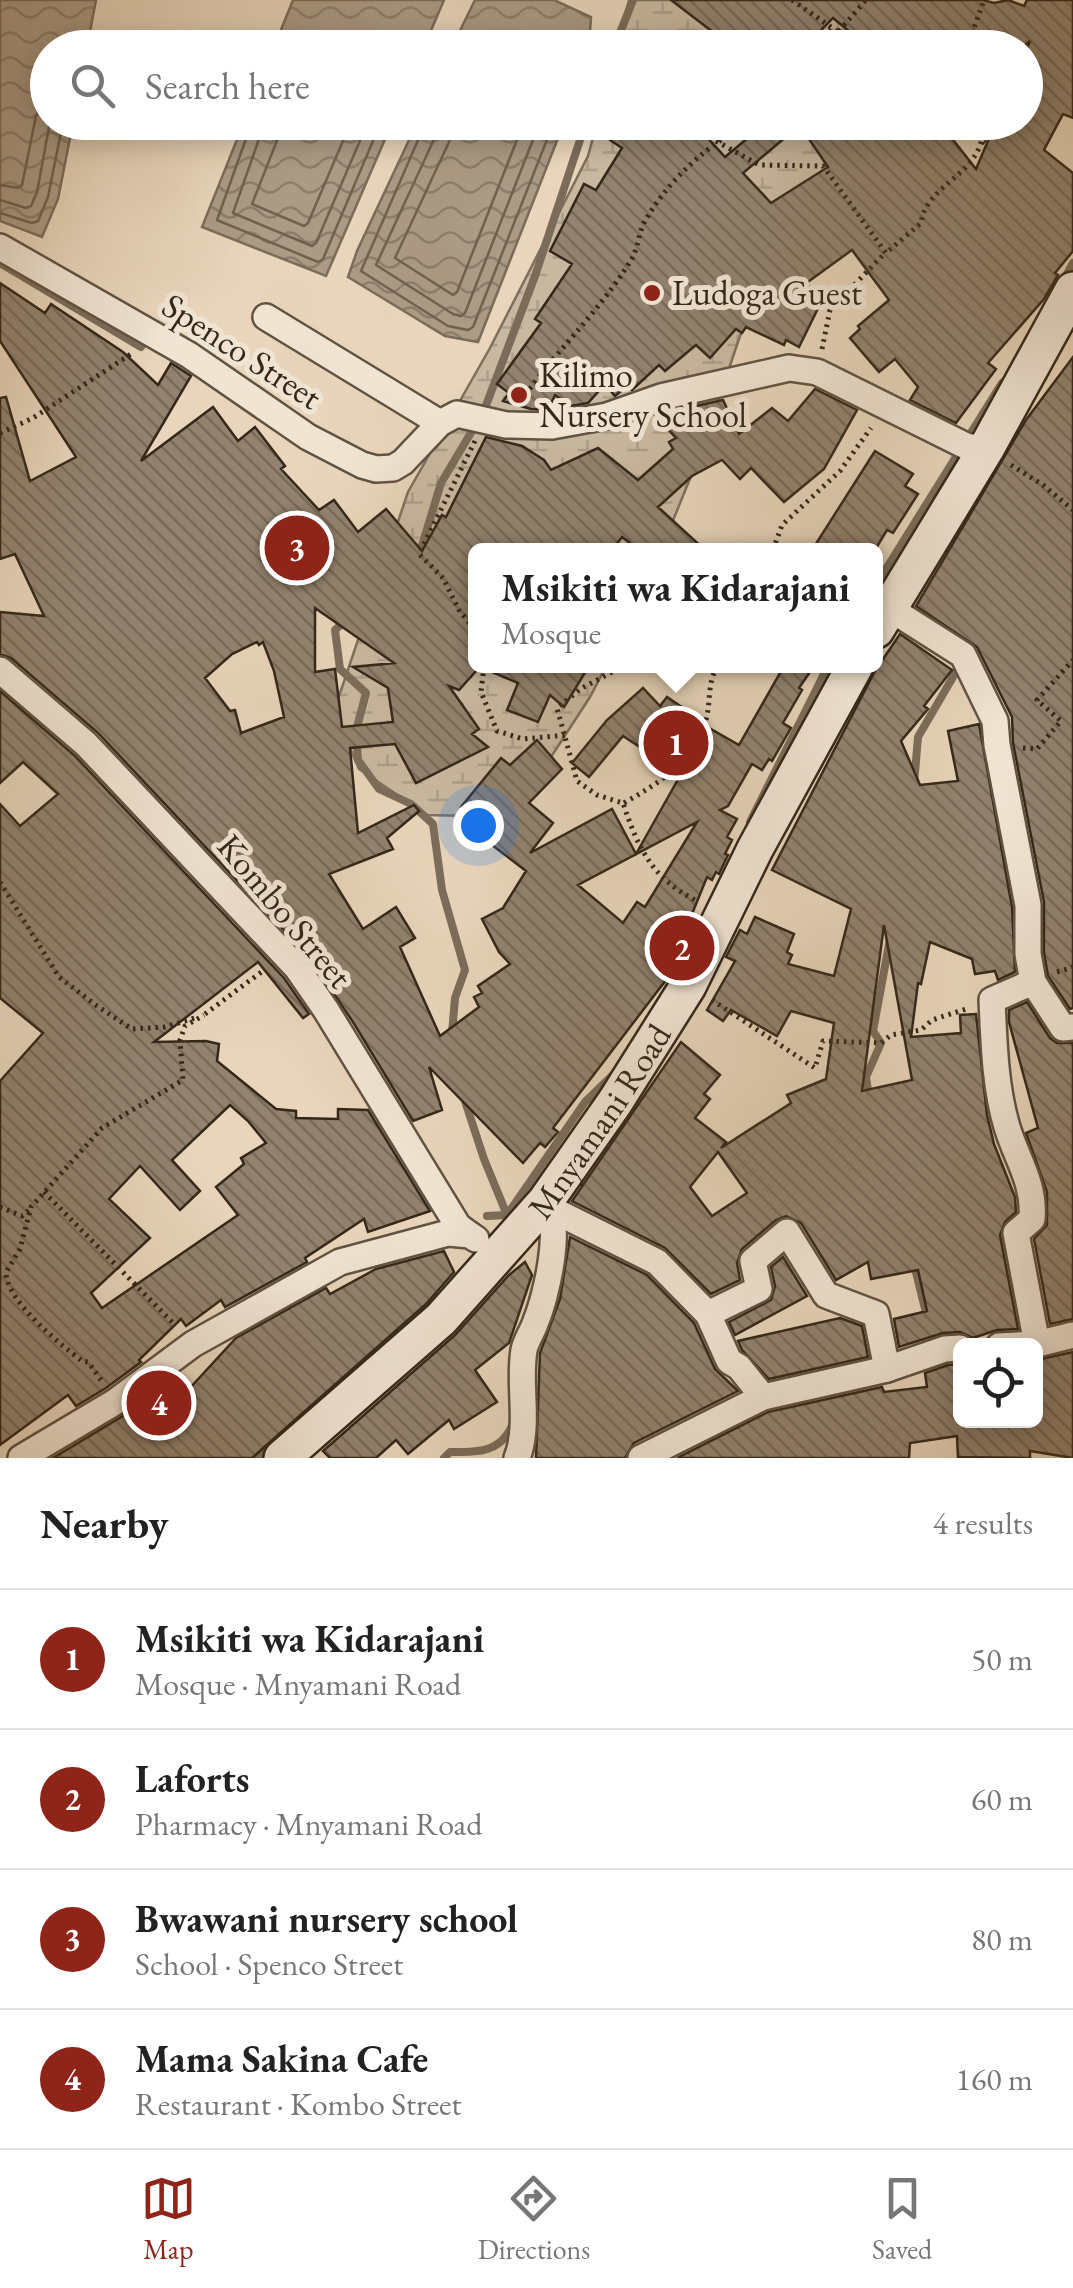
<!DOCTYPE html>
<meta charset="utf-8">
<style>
:root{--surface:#fff;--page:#f2f2f2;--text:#222;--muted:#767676;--line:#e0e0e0;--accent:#8f2418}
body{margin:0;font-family:"EB Garamond",serif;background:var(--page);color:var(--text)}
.controls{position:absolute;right:30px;bottom:30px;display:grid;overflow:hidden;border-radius:15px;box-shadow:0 5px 25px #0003}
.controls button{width:90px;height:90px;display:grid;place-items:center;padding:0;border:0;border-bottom:2px solid var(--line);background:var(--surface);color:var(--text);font:50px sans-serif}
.you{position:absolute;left:478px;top:825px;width:35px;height:35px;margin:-25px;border:8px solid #fff;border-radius:50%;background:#1a73e8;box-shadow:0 0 0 15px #1a73e833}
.badge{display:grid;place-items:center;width:65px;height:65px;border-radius:50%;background:var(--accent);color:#fff;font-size:32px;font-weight:700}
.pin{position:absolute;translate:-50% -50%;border:5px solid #fff;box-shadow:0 2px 10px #0006}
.popup{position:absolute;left:468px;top:543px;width:415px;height:130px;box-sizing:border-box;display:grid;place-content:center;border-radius:15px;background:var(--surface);filter:drop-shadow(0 2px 8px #0005);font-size:32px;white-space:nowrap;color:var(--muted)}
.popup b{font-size:38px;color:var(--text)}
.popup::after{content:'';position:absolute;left:50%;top:100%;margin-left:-20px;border:20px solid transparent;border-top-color:var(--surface)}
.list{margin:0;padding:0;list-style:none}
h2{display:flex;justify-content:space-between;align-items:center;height:130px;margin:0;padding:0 40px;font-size:42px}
h2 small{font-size:32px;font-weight:400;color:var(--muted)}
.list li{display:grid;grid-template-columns:65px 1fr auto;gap:30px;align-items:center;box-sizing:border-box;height:140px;padding:0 40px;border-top:2px solid var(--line)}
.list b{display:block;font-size:38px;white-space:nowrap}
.list p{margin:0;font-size:32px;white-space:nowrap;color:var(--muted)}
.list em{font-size:32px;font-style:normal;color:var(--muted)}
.icon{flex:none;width:55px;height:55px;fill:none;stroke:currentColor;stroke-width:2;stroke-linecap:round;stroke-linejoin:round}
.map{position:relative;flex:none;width:1073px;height:1458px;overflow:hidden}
.search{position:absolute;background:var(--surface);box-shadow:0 5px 25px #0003;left:30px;right:30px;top:30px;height:110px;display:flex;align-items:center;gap:25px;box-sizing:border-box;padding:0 35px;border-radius:55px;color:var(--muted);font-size:38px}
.sheet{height:690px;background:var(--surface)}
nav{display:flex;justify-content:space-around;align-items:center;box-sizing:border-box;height:140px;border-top:2px solid var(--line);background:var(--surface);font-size:28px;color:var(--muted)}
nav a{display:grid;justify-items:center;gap:5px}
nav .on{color:var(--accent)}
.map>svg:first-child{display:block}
.wetland{fill:url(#wetland-marsh);stroke:#7e705d;stroke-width:2.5}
.water{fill:url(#water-waves);stroke:#7b6c5a;stroke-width:2.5}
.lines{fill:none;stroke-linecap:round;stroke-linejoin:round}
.shore{stroke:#70614f;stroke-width:2.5}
.stream{stroke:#7b6c5a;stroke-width:8}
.building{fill:url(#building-back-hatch);stroke:#34281a;stroke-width:2.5;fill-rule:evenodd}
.street-casing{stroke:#615342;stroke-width:30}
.secondary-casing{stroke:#34281a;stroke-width:40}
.path{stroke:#34281a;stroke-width:5;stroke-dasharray:2.5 5;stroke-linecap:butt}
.street{stroke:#f0e4d3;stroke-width:25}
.secondary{stroke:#f0e4d3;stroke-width:35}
.poi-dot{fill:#8f2418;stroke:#f0e4d3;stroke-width:4}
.labels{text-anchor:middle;stroke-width:10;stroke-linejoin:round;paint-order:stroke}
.poi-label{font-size:35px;fill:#34281a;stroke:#f0e4d3;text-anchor:start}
.street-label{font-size:35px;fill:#34281a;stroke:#f0e4d3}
</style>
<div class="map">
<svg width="1073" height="1458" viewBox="0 0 1073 1458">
<defs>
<pattern id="wetland-marsh" width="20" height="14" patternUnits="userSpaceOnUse" patternTransform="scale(2.5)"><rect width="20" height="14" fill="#c9b8a0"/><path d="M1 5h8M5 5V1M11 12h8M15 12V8" fill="none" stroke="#ad9e89"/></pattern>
<pattern id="water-waves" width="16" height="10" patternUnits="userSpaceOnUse" patternTransform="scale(2.5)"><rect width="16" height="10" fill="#ab9a84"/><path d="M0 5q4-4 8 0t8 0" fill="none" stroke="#8c7e6b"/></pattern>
<pattern id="building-back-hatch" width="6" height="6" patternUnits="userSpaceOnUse" patternTransform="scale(2.5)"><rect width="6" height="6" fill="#92826e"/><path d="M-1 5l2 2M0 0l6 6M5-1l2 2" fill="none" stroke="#786a5a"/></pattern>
</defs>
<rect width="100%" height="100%" fill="#e8d5bb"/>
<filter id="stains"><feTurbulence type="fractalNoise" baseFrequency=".002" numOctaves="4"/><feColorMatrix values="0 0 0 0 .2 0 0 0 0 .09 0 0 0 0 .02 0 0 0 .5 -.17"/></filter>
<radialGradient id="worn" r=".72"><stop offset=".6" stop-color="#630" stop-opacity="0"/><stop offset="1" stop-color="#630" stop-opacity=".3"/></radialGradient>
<g class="wetland">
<polygon points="629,0 971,0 935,47 617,48"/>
<polygon points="597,123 876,123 799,211 741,333 700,454 661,550 476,550 476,666 606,666 590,697 512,817 427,815 359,769 334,711 408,492 490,348 588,156"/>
</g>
<g class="water">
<polygon points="0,0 96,0 87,47 48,48 48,122 73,123 58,199 42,237 0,221"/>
<polygon points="293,0 444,0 424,47 274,47"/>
<polygon points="475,0 554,0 591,17 589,47 452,47"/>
<polygon points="244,122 392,123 326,276 202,227"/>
<polygon points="417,123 564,123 478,342 445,336 348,277 357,251"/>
</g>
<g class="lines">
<g class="shore">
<polyline points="252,122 217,220 318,262 323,259 381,122"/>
<polyline points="265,122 233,213 312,246 316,243 368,122"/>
<polyline points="280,122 278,138 252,204 304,226 308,223 351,122"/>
<polyline points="426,122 361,271 448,326 468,330 473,327 554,122"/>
<polyline points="438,122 436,135 376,265 453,314 461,316 465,313 540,122"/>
<polyline points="453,122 450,140 395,258 453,295 457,292 524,122"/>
<polyline points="0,185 18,188 22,185 36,116 48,96"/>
<polyline points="0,200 26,208 31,206 37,192 50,122"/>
<polyline points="0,213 32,223 38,221 48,197 63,122"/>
</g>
<g class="stream">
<polyline points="614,48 633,0"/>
<polyline points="0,263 141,347"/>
<polyline points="1063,281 1073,263"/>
<polyline points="485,408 535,276 586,122"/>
<polyline points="413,557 421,549 441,483 472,431"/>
<polyline points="876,585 1002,383"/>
<polyline points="345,621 335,630 340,669 366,693 356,731 358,760 379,789 411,804 433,824 442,890 465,970 455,998 452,1033"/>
<polyline points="914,784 918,737 960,665"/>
<polyline points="750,822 828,666"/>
<polyline points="463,1095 484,1159 507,1215"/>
<polyline points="869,1097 866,1077 881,1043 873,1031 890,939"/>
<polyline points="507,1215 585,1102 614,1074"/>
<polyline points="487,1216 507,1215"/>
<polyline points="914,1264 931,1333 941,1345"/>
<polyline points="415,1319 437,1298"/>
<polyline points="70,1439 95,1431 118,1414"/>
<polyline points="258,1458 274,1444"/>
<path d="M 444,1458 L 450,1452 C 478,1452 502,1453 513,1423"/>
</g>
</g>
<g class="building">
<polygon points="671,0 983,0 994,3 1008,0 1024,6 1027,0 1073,0 1073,118 1063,114 1044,150 1073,173 1073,251 1055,273 1058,275 1044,299 988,363 996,369 956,423 910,400 918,387 895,359 879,372 850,338 860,329 858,326 889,300 852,250 805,284 825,294 799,347 786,340 784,345 746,327 742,333 736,329 710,358 696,345 665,371 659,365 632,390 626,387 615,396 605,384 588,403 571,406 555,395 548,410 531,409 503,401 509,393 497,384 541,323 535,319 572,264 550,251 584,184 596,190 622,148 610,140 622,123 693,122 725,157 767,122 776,122 787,136 743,173 771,203 828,167 805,133 820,122 939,122 976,169 996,122 1026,122 1026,51 1030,41 1022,48 978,48 952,40 946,48 890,48 876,38 868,47 833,18 804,48 714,48 722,39"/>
<path d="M 0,283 L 45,313 L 51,304 L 123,352 L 158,385 L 171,363 L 191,376 L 141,461 L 213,407 L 238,441 L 255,427 L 285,466 L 281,469 L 319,510 L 334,500 L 358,532 L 386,509 L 422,551 L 442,515 L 446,517 L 486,437 L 522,446 L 544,460 L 551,470 L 598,448 L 638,480 L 673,449 L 669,442 L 676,438 L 665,426 L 679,415 L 678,412 L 687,408 L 723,400 L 739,434 L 772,408 L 788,421 L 815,389 L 857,410 L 824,469 L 784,502 L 751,468 L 740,479 L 722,460 L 692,476 L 658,507 L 705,550 L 639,550 L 622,537 L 612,550 L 476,550 L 476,671 L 459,690 L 449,686 L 479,729 L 472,734 L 488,747 L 416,783 L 395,744 L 350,748 L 358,833 L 414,805 L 419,811 L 387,838 L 393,849 L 329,874 L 363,929 L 396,907 L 415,938 L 400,947 L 440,1036 L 479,1007 L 474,997 L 482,993 L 478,986 L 510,964 L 499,952 L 482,919 L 503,908 L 526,871 L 475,832 L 482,824 L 461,807 L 501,758 L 510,765 L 537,740 L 562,769 L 529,803 L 553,823 L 530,853 L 612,809 L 636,854 L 681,774 L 623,736 L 589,777 L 572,763 L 607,720 L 643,688 L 660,706 L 667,697 L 699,719 L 697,721 L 739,745 L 784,666 L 814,666 L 799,688 L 802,690 L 783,723 L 791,728 L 772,761 L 769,759 L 762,770 L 752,764 L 728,806 L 720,810 L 737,819 L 727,837 L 732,840 L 725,854 L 728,855 L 719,874 L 716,872 L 712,880 L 707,877 L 692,914 L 698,917 L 669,976 L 553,1128 L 558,1132 L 545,1147 L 540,1143 L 523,1163 L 429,1067 L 442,1110 L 413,1121 L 353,1022 L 309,957 L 98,733 L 11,658 L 0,654 L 0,612 L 44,616 L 15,554 L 0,559 L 0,398 L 6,397 L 30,481 L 76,457 L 0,341 ZM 315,608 L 394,663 L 353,667 L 388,688 L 393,722 L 342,727 L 335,669 L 315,672 ZM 257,642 L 259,645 L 263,642 L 274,671 L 284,717 L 241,733 L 235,710 L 230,711 L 205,678 L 232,654 ZM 697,822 L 645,907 L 637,902 L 623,923 L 578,885 Z"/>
<polygon points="1073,357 1073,1008 1070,1009 1048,976 1044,953 1044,902 1013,743 1012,717 977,647 916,606 1026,420"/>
<polygon points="875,451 913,474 905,486 918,494 893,533 887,530 875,550 812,550"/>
<path d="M 900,634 L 952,670 L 924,706 L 928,709 L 901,741 L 920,785 L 958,781 L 948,731 L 979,724 L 1012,907 L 1015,972 L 998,980 L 995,971 L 975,974 L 972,959 L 930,942 L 921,984 L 918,983 L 911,1037 L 961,1033 L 960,1015 L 976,1014 L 987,1115 L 994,1144 L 1015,1197 L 1016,1212 L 1005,1222 L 1000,1235 L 1018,1329 L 997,1330 L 973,1338 L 960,1332 L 943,1333 L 899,1347 L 894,1319 L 927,1311 L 918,1270 L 871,1279 L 868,1262 L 836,1280 L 801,1223 L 786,1216 L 776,1220 L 742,1249 L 737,1263 L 740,1280 L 711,1294 L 665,1248 L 572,1201 L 681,1042 L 720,1075 L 704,1094 L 710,1099 L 695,1118 L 726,1142 L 721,1148 L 791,1103 L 787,1095 L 826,1079 L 834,1023 L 791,1011 L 777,1036 L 731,1010 L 723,1021 L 707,1010 L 735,961 L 726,957 L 740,930 L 747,934 L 755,917 L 794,934 L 787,952 L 792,955 L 788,964 L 834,976 L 851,909 L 772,870 L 875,671 ZM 884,925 L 912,1080 L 862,1091 ZM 718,1152 L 747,1193 L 712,1216 L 690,1187 Z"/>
<polygon points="478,666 589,666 564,707 550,695 538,722 507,710 518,683"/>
<path d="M 0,691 L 75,756 L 284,978 L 309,1014 L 303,1018 L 258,962 L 154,1042 L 206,1041 L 219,1044 L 217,1061 L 276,1109 L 296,1111 L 296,1118 L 338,1119 L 338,1109 L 368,1110 L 430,1211 L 368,1232 L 364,1219 L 305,1258 L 307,1262 L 225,1307 L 221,1300 L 186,1326 L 181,1319 L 139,1360 L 141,1362 L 106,1388 L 76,1406 L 68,1395 L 0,1445 L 0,1081 L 43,1033 L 0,998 L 0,804 L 20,826 L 58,794 L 23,762 L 0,783 ZM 230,1105 L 248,1121 L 266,1143 L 241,1158 L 244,1164 L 216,1187 L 238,1215 L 102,1308 L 91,1293 L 150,1238 L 109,1199 L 140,1166 L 180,1210 L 200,1191 L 172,1160 Z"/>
<polygon points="1027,1002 1050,1038 1057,1043 1072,1043 1073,1047 1073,1319 1050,1324 1034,1239 1047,1225 1047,1192 1026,1133 1038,1128 1009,1022 1009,1010"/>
<polygon points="570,1237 647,1275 694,1323 715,1369 738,1391 634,1443 625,1458 536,1458 540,1353 560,1299"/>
<polygon points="444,1251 454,1272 426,1304 252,1458 53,1458 123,1416 163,1387 177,1402 236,1338 326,1288 330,1294 376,1269"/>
<polygon points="783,1257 807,1296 735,1335 729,1322 771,1300 775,1286 771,1267"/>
<polygon points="525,1262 532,1275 509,1343 475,1370 497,1402 454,1429 449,1420 408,1454 396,1440 376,1458 330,1458 323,1451 455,1335 509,1275"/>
<polygon points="840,1318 862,1326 868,1357 769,1379 742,1350 738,1341"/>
<polygon points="1073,1352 1073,1458 1030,1451 1030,1458 958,1457 957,1436 910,1443 909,1458 677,1458 768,1412 882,1387 884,1392 927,1387 925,1373 948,1365 960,1364 960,1420 1036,1420 1036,1360"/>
</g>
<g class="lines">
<g class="street-casing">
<g id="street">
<polyline points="0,247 189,355 308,437 362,465 376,469 393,468 403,462 440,423 457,414 506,425 552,426 607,416 661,397 789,368 817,372 966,446 986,449"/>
<polyline points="266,317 440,423"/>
<path d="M 889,608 L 963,655 L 995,721 L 997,745 L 1028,905 L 1028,954 L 1033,982 L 992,1000 C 994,1043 995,1087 1007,1127 C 1017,1160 1035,1183 1032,1219 L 1016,1233 L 1037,1344"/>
<polyline points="0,670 86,744 297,968 326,1010 458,1226 470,1235"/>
<polyline points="1033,982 1063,1028 1073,1027"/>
<polyline points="553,1210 657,1262 708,1314 759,1289 753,1261 787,1232 826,1295 876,1314 887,1369"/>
<polyline points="708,1314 729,1361 739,1367 763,1397"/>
<polyline points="999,1346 1037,1344 1073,1335"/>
<polyline points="21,1458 115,1402 193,1344 340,1262 448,1233 470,1235 476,1239"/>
<path d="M 517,1458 C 530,1425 518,1384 524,1350 C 526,1340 533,1331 536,1321 C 546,1297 564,1222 545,1202"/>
<polyline points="641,1458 763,1397 887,1369 945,1349 960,1348"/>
</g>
</g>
<g class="secondary-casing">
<g id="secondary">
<polyline points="876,630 986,449 1073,290"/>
<path id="s1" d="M 282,1458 L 441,1319 L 545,1202 L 615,1102 L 688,986 L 755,849 L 855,666"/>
</g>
</g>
<g class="path">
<polyline points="792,0 861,48"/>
<polyline points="839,31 866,0"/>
<polyline points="816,48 831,29"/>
<polyline points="967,48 984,0"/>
<polyline points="961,122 985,143"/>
<path d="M 716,141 L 759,165 L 823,166 L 886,253 L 921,223 C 927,181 987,175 983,122"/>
<polyline points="822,349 830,310 885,253"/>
<path d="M 521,401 C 555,352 600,311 631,260 C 638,249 638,235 644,223 C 668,180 706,146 750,122"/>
<polyline points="0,433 33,418 134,352"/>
<polyline points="475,441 419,554 443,578 459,610 472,626 476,641"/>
<polyline points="1011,465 1043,485 1073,510"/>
<polyline points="773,550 782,525 840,471 871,428"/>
<polyline points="484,666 481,692 497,731 523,739 567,735"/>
<path d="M 615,666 L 614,671 L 582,688 L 557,708 L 577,781 L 597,795 L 623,803 C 638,848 652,878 695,900"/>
<polyline points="1023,748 1037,749 1061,721 1037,700 1073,660"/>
<path d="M 624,803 C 660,782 693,763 706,720 C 711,702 707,681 718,666"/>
<polyline points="0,882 59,977 97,1006 132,1029 165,1027 195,1018"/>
<polyline points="1057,972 1073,967"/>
<polyline points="712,1000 815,1068 823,1041 881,1043 891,1035 921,1030 932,1020 966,1009"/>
<polyline points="205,1014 264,970"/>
<polyline points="44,1192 175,1325"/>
<polyline points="0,1207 22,1216 29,1210"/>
<path d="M 101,1380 L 88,1362 L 82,1361 C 60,1344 6,1301 6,1272 L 20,1249 L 31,1207 L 102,1128 L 183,1080 L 180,1040 L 185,1026 L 204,1015"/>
</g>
<use href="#street" class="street"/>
<use href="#secondary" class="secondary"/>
</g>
<g class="poi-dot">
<circle cx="652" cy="293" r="10"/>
<circle cx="519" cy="395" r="10"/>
</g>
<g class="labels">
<g class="poi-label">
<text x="672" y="305">Ludoga Guest</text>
<text x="539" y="387">Kilimo<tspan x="539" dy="40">Nursery School</tspan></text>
</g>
<g class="street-label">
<text transform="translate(242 351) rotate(33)" y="12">Spenco Street</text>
<text transform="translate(285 911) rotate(50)" y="12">Kombo Street</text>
<text dy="12" stroke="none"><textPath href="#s1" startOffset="465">Mnyamani Road</textPath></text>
</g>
</g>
<rect width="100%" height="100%" filter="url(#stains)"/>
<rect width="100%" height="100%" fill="url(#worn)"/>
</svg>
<div class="controls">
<button><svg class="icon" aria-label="locate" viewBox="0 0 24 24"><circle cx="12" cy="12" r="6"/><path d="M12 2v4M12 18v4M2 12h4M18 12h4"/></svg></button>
</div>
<div class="you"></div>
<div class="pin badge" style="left:676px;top:743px">1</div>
<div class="popup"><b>Msikiti wa Kidarajani</b>Mosque</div>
<div class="pin badge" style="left:682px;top:948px">2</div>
<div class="pin badge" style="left:297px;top:548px">3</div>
<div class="pin badge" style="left:159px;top:1403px">4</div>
<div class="search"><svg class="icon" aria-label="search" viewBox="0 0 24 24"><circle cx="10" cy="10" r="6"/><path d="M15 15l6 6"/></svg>Search here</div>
</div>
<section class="sheet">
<h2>Nearby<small>4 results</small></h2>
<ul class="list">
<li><span class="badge">1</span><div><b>Msikiti wa Kidarajani</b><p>Mosque · Mnyamani Road</p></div><em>50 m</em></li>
<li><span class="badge">2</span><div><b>Laforts</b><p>Pharmacy · Mnyamani Road</p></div><em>60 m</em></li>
<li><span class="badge">3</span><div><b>Bwawani nursery school</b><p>School · Spenco Street</p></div><em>80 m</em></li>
<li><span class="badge">4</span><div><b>Mama Sakina Cafe</b><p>Restaurant · Kombo Street</p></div><em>160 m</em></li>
</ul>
</section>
<nav>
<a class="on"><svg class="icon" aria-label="map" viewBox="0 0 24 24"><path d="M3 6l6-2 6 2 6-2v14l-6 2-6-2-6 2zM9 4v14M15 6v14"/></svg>Map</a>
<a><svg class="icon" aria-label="directions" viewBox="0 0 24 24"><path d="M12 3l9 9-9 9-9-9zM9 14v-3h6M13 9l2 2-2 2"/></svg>Directions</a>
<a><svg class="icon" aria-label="saved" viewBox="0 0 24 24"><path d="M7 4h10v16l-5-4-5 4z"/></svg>Saved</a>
</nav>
